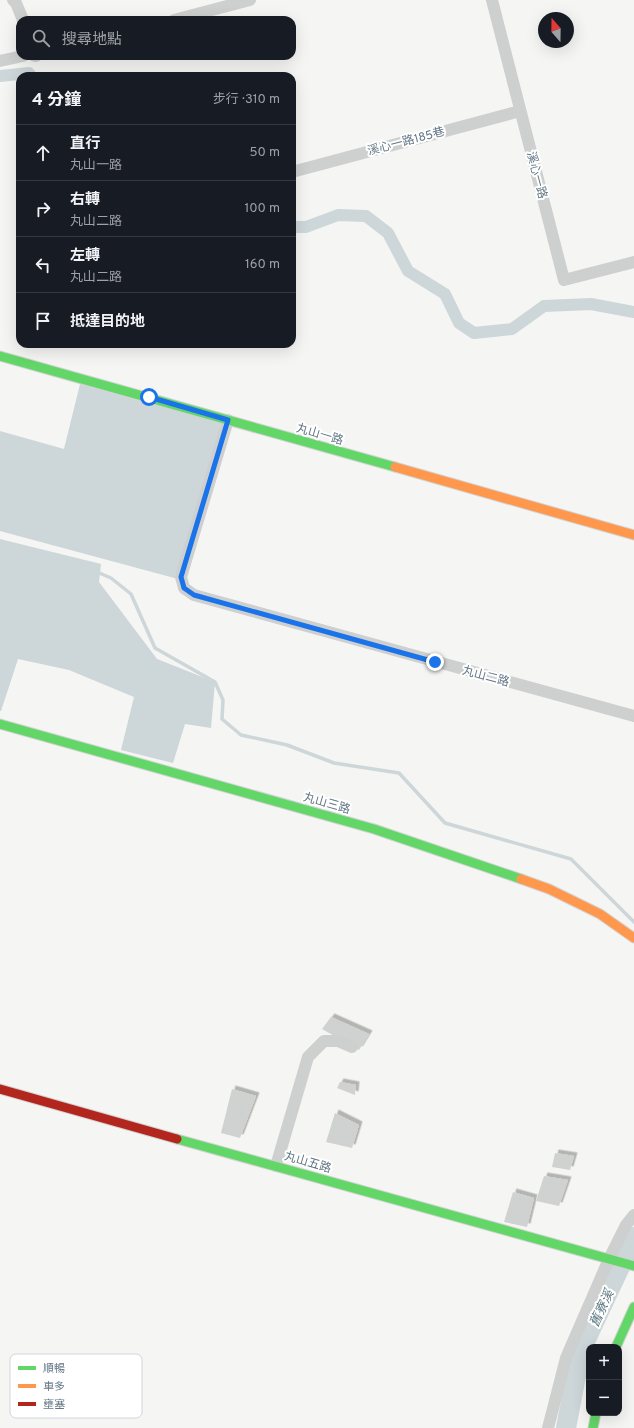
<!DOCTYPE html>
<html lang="zh-TW">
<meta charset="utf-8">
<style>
:root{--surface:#171b24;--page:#20242c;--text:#f1f3f6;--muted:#9ea1a6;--line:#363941}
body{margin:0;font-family:Overpass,"Noto Sans TC",sans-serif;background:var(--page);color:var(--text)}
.controls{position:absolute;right:12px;bottom:12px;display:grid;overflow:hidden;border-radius:8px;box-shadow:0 4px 16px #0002}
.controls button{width:36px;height:36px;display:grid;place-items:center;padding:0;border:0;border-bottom:1px solid var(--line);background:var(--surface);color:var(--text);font:20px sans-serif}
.compass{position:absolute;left:538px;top:12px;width:36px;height:36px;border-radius:50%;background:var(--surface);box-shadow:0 4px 16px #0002;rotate:340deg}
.stop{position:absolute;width:12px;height:12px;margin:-9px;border:3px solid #1a73e8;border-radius:50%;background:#fff}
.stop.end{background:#1a73e8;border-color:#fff;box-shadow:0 1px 4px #0008}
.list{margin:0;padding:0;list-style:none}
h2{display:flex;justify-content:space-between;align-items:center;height:52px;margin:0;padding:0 16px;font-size:17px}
h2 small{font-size:13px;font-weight:400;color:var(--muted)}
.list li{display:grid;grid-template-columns:26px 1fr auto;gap:12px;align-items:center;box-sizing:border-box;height:56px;padding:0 16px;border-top:1px solid var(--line)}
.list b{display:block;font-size:15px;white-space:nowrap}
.list p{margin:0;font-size:13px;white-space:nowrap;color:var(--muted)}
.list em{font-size:13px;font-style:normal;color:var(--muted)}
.icon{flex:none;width:22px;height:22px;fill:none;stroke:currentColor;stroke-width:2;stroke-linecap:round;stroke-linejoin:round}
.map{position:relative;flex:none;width:634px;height:1428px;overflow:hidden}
.search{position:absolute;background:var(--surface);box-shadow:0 4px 16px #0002;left:16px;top:16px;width:280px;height:44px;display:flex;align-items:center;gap:10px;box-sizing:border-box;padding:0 14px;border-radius:12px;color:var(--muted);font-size:15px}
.panel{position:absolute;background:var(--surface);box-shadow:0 4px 16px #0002;left:16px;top:72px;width:280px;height:276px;border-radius:12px}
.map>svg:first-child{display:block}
.water{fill:#cdd6d8}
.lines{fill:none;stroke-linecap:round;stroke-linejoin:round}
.stream{stroke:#cdd6d8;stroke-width:3.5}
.canal{stroke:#cdd6d8;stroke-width:12}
.river{stroke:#cdd6d8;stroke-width:20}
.building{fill:#d0d1d1;filter:url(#shadow)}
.fast-casing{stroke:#d1d3d3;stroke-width:11}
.slow-casing{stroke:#d1d3d3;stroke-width:11}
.jam-casing{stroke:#d1d3d3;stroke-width:11}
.street{stroke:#ced0d0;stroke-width:12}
.fast{stroke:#63d668;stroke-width:9}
.slow{stroke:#ff974d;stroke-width:9}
.jam{stroke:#b3261e;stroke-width:9}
.route{stroke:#1a73e8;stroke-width:5}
.labels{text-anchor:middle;stroke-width:4;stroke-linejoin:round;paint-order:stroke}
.street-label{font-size:12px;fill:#637786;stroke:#fff}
.water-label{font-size:13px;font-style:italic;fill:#5e7a83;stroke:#fff}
.key{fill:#fff;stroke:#d0d6db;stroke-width:1}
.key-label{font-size:11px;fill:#637786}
</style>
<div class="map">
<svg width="634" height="1428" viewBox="0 0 634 1428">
<defs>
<filter id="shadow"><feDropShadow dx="3.5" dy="-3.5" stdDeviation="0" flood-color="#0004"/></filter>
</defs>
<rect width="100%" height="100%" fill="#f5f5f3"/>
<g class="water">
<polygon points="80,384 221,423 178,579 0,531 0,431 64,449"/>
<polygon points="0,539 101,564 99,582 157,659 215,682 211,728 185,724 173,763 121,750 134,697 69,670 18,659 1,711 0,711"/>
</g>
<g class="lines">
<polyline class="stream" points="97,572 111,578 131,594 155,648 215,682 223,700 222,719 241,735 287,745 334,763 399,773 445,823 571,859 634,922"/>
<g class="canal">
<polyline points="0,76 29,73 31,76"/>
<polyline points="292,227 306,227 338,215 366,216 388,233 408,271 445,294 459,323 474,333 512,329 544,306 591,304 634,312"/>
</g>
<polyline class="river" points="566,1428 581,1350 634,1237"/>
</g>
<g class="building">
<polygon points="331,1017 369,1034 359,1050 322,1029"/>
<polygon points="340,1082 356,1085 355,1095 337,1088"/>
<polygon points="232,1089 256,1096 240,1138 221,1133"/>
<polygon points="335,1113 359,1125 352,1148 326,1142"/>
<polygon points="555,1153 574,1156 570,1170 552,1167"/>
<polygon points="544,1176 568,1180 559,1206 536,1201"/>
<polygon points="513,1192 534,1198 527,1227 504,1222"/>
</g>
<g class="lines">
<g class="fast-casing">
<g id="fast">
<polyline points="0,356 395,467"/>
<polyline points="0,724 374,829 521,879"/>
<polyline points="177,1139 634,1266"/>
<polyline points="616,1347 634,1307"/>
<polyline points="593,1428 596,1413"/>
</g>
</g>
<g class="slow-casing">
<g id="slow">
<polyline points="395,467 634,535"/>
<polyline points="521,879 549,889 600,914 634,938"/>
</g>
</g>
<g class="jam-casing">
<polyline id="jam" points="0,1089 177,1139"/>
</g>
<g class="street">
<polyline points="13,0 16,3 23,20"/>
<polyline points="492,0 564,280 634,262"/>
<polyline points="174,20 250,0"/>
<polyline points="35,56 36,56"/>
<polyline points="0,61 23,56"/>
<polyline points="292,172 520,111"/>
<polyline points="228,420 181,577 184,588 194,595 634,716"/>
<polyline points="276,1166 308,1057 324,1041 338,1041 352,1047"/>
<polyline points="548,1428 566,1358 609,1259 626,1225 634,1215"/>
</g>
<use href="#fast" class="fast"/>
<use href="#slow" class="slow"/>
<use href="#jam" class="jam"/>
</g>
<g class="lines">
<polyline class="route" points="149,397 228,420 181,577 184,588 194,595 435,662"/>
</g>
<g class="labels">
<g class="street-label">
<text transform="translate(406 141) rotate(-15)" y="4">溪心一路185巷</text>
<text transform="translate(537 175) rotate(75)" y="4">溪心一路</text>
<text transform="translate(320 434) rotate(16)" y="4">丸山一路</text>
<text transform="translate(486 676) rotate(15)" y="4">丸山二路</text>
<text transform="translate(327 803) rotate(16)" y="4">丸山三路</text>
<text transform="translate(308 1162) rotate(16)" y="4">丸山五路</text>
</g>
<g class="water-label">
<text transform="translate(601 1308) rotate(-65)" y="5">舊寮溪</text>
</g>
</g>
<rect x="10" y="1354" width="132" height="64" rx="6" class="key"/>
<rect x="18" y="1366" width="18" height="4" fill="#63d668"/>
<rect x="18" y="1384" width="18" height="4" fill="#ff974d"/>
<rect x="18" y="1402" width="18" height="4" fill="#b3261e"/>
<g class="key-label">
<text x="43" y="1372">順暢</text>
<text x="43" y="1390">車多</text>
<text x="43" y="1408">壅塞</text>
</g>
</svg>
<div class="controls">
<button>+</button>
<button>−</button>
</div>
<svg class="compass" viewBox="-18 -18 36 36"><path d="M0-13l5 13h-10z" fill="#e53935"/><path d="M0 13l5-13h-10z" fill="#9ea1a6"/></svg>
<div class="stop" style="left:149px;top:397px"></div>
<div class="stop end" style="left:435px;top:662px"></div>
<div class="search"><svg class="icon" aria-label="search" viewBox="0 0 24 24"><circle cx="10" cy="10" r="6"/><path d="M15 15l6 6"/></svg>搜尋地點</div>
<section class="panel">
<h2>4 分鐘<small>步行 · 310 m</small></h2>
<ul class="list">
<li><svg class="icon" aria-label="ahead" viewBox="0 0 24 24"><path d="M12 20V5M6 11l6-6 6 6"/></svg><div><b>直行</b><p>丸山一路</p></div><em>50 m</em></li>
<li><svg class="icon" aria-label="right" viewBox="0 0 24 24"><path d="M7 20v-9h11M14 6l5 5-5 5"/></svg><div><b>右轉</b><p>丸山二路</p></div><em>100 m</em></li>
<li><svg class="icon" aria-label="left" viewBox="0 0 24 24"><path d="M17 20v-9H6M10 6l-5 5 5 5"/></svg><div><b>左轉</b><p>丸山二路</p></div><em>160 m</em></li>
<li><svg class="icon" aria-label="arrive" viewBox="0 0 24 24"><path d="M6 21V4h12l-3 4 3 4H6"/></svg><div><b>抵達目的地</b></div></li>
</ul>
</section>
</div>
